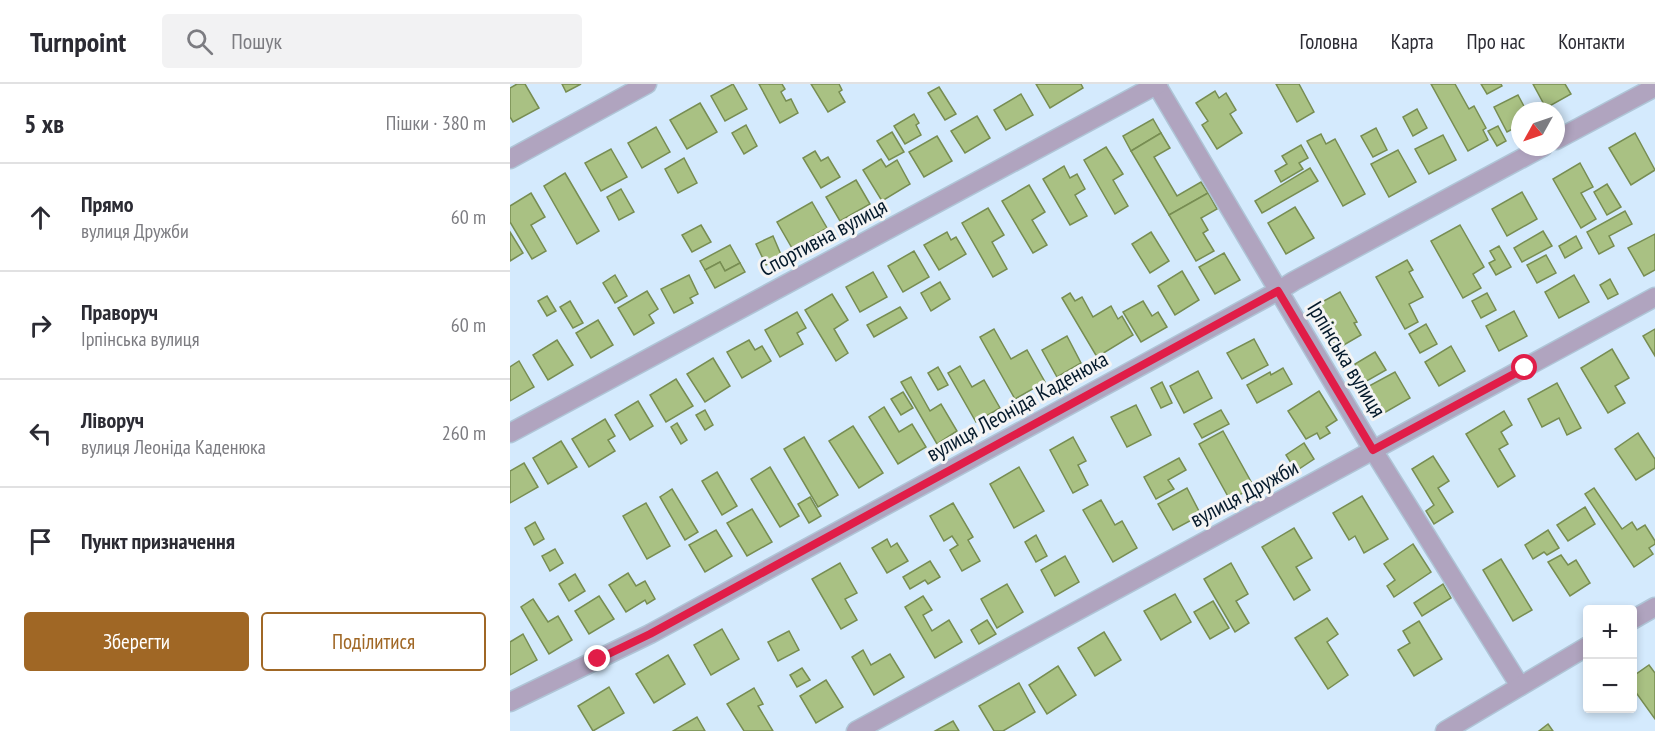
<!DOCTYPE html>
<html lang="uk">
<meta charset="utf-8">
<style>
:root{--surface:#fff;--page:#f2f2f3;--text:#2b2b33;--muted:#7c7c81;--line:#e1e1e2;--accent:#a06725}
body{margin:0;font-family:"PT Sans Narrow",sans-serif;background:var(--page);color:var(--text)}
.controls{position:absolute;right:18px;bottom:18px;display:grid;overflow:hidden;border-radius:6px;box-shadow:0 3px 9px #0003}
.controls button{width:54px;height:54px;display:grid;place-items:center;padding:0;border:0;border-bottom:2px solid var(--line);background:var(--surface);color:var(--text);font:30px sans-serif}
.compass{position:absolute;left:1001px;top:18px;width:54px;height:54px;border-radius:50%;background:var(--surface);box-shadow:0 3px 9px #0003;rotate:230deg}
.stop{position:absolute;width:18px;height:18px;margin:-14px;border:4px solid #e11d48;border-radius:50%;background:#fff}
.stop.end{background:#e11d48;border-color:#fff;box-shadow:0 2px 6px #0008}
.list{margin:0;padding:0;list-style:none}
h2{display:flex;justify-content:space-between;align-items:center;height:78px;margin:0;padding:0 24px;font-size:26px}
h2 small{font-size:20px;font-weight:400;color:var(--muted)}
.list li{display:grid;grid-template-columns:39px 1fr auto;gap:18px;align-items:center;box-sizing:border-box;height:108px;padding:0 24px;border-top:2px solid var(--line)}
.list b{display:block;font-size:22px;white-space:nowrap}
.list p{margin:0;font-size:20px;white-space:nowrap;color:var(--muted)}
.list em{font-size:20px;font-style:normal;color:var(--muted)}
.actions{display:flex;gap:12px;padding:18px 24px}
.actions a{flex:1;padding:14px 0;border:2px solid var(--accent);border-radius:6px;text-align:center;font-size:21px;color:var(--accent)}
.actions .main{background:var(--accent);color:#fff}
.icon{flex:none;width:33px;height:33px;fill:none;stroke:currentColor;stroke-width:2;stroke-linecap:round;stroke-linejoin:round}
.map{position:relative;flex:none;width:1145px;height:647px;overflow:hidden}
header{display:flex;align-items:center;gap:36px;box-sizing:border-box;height:84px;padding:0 30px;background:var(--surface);border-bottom:2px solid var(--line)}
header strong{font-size:28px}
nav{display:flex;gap:33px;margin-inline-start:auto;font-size:21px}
.search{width:420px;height:54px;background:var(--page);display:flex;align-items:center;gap:15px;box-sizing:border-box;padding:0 21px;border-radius:6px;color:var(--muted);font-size:22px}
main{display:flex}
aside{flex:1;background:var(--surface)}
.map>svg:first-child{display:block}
.building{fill:#a9c183;stroke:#778d52;stroke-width:1.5}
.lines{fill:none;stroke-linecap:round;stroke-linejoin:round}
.street-casing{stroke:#afc5d7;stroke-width:21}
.street{stroke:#b0a4bf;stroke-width:18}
.route{stroke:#e11d48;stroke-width:8}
.labels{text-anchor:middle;stroke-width:6;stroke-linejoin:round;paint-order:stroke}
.street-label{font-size:22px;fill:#051a2c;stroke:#f4f4f4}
</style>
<header>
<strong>Turnpoint</strong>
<div class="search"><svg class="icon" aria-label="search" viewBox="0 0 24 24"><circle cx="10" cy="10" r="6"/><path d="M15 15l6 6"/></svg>Пошук</div>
<nav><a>Головна</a><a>Карта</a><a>Про нас</a><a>Контакти</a></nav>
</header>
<main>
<aside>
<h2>5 хв<small>Пішки · 380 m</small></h2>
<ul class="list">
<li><svg class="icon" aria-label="ahead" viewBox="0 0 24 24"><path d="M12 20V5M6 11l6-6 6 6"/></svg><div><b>Прямо</b><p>вулиця Дружби</p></div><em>60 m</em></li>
<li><svg class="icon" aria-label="right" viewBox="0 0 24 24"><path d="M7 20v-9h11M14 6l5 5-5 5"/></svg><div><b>Праворуч</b><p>Ірпінська вулиця</p></div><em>60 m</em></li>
<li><svg class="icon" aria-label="left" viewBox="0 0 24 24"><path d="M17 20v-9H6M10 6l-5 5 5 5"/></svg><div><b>Ліворуч</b><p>вулиця Леоніда Каденюка</p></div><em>260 m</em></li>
<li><svg class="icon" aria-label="arrive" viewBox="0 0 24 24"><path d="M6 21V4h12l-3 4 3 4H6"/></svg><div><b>Пункт призначення</b></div></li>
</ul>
<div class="actions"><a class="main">Зберегти</a><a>Поділитися</a></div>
</aside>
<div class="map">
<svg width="1145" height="647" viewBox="0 0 1145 647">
<rect width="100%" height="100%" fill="#d4eafd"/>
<g class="building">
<polygon points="7,0 15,0 29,24 3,38 0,33 0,4"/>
<polygon points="52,0 71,0 56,8"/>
<polygon points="223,0 237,25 215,37 201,12"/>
<polygon points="249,0 272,0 275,5 271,8 276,17 281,15 288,29 270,39"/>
<polygon points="301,0 329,0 332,6 329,8 335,18 318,28"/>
<polygon points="526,0 571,0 573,4 540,24"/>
<polygon points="766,0 789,0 804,28 787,38"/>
<polygon points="921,0 945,0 959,25 964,22 976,44 973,46 978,56 958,67"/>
<polygon points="971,0 991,0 992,2 977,10"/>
<polygon points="1023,0 1055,0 1061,10 1036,24"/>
<polygon points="429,3 446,30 435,36 418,9"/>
<polygon points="705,7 709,14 716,9 726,26 720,30 732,49 707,65 692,41 698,37 686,19"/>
<polygon points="511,10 523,31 496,46 484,26"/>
<polygon points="1008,11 1016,26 1010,27 1010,41 997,48 984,23"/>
<polygon points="190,19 207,48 177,65 160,36"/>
<polygon points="907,25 917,44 903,52 893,33"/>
<polygon points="404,30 409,39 406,41 411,51 395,60 384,42"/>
<polygon points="467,32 480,54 455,69 441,47"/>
<polygon points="643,35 651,49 621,67 613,52"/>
<polygon points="236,41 247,62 234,70 222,49"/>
<polygon points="988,42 996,57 987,62 978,47"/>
<polygon points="146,43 160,68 132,84 118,59"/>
<polygon points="866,44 877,66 863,73 851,52"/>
<polygon points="382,48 394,68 379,76 367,57"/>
<polygon points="651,49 660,64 644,73 667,112 691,98 698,109 659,131 621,67"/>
<polygon points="1125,49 1145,86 1121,101 1099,64"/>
<polygon points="811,50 816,60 825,55 855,110 833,122 797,57"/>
<polygon points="933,51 946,76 919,90 905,65"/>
<polygon points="427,52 442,77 414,93 399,68"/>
<polygon points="791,61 798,74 789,79 793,85 771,98 765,87 777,80 772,72"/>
<polygon points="596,63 613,90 603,96 618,122 605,130 574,76"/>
<polygon points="101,65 117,93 91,107 75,79"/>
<polygon points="888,66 906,98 879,113 861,80"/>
<polygon points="305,67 311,77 318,73 330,93 311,104 293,74"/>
<polygon points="174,74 187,99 168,109 155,85"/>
<polygon points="371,75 376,83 387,76 400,100 372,117 353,86"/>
<polygon points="1070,79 1083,103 1071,109 1086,135 1071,144 1043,95"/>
<polygon points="554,82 560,94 567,90 575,105 565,111 577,132 560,141 533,95"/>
<polygon points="800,84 808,97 752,129 745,117"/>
<polygon points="55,89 89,147 67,160 34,102"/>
<polygon points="346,96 360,120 330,137 316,113"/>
<polygon points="1097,100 1111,123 1097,131 1084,108"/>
<polygon points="519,101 535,128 522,136 537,161 523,169 492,117"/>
<polygon points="111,105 124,128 109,136 97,113"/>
<polygon points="1012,108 1027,135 997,152 982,125"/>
<polygon points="21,109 35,133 21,141 36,167 22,175 0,138 0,122"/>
<polygon points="698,109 707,125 691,134 698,146 693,149 704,167 686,177 659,131"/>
<polygon points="302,118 317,144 282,164 267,138"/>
<polygon points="785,123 804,154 776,170 758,139"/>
<polygon points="478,124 494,151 482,158 497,185 483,193 452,139"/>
<polygon points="1115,127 1122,140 1099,152 1104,162 1089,170 1077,148"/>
<polygon points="191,141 201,158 182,168 172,151"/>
<polygon points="950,141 974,183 963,190 971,204 953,214 921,157"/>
<polygon points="1033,147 1042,162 1012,178 1004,164"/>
<polygon points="0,148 13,169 0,177"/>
<polygon points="437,148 441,156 446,153 456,170 429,186 414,161"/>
<polygon points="641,148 659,177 640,189 622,160"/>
<polygon points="1145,150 1145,186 1134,192 1118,164"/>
<polygon points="263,152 272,173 256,181 246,160"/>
<polygon points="1066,152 1072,164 1055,174 1049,162"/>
<polygon points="220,161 230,179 215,187 210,178 195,186 190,177"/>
<polygon points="989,162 1001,183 986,191 979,179 985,176 980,167"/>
<polygon points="404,167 419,193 393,208 378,182"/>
<polygon points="714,169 730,196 705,210 689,183"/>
<polygon points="1036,171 1046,189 1027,199 1017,181"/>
<polygon points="897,176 903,186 899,188 913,213 899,220 908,238 895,245 866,193"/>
<polygon points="210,178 215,187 230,179 235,188 205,204 195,186"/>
<polygon points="672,187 689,216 665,231 648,202"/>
<polygon points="363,188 377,213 350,228 336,203"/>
<polygon points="105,191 117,212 105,219 93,199"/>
<polygon points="179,191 188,210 180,214 183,219 164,229 151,205"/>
<polygon points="1064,191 1079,218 1049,234 1035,208"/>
<polygon points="1100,195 1108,210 1098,215 1090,201"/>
<polygon points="430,198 440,215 421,227 411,209"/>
<polygon points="137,207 148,225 139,231 144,239 124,251 108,224"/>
<polygon points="830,208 847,238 844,239 851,251 827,265 803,223"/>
<polygon points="560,209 565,217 572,213 583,233 601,222 608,235 612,232 623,251 587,273 552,214"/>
<polygon points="977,209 986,226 971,234 962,217"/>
<polygon points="322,210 338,236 324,245 338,269 326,277 295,226"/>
<polygon points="37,212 46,227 37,232 28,217"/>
<polygon points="60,217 73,239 63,244 50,223"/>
<polygon points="633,217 642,232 648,228 657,243 631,258 613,228"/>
<polygon points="390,223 397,234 364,253 357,241"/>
<polygon points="1004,227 1017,252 989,267 976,242"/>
<polygon points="287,228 296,244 287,249 293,260 270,273 255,246"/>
<polygon points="88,236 103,261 81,274 66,249"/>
<polygon points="916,240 927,260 910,269 899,250"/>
<polygon points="484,245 501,275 517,266 535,298 505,315 470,253"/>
<polygon points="1145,245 1145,272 1133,252"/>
<polygon points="557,252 571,279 547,293 532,266"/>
<polygon points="744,255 758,281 732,295 717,269"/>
<polygon points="47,256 63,281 38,296 23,271"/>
<polygon points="239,256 245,266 252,262 261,277 232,294 217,268"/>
<polygon points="941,262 955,287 929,302 915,278"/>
<polygon points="1102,265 1119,294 1105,302 1115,319 1098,329 1071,284"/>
<polygon points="865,268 876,286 855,298 845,280"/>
<polygon points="203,274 220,302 195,318 177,290"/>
<polygon points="9,277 24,303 0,317 0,283"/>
<polygon points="450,282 462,303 474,296 490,324 466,338 438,289"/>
<polygon points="428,283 438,301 428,306 418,289"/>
<polygon points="773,284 782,300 747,319 737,301 760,288 761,291"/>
<polygon points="688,287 702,314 674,329 660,302"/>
<polygon points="885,288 900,314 874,329 859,302"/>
<polygon points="401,293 420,327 431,320 447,347 427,360 391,298"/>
<polygon points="166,295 183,322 156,338 140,311"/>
<polygon points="652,298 662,319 651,324 641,304"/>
<polygon points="1047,299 1071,344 1057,351 1049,334 1032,343 1018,315"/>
<polygon points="809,307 827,336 816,343 820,349 810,355 807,349 796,355 778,327"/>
<polygon points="393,308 403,324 391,331 381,315"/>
<polygon points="128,317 143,342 120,356 105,331"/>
<polygon points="626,321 641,351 617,363 601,333"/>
<polygon points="374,323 389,348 402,340 416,363 388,380 359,333"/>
<polygon points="195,326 203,341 195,346 186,331"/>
<polygon points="711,326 719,340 692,354 684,340"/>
<polygon points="994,327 1002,341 991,348 998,360 989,365 1005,392 988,403 956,350"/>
<polygon points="95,335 105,352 98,356 105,367 79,383 62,355"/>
<polygon points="167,339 177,356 171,360 161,343"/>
<polygon points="343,342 373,389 349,404 319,357"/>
<polygon points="713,347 744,403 720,416 689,360"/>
<polygon points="1128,349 1145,375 1145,384 1126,396 1105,365"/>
<polygon points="294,353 328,411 308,423 274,365"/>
<polygon points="563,353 576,377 568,381 578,401 563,409 540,366"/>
<polygon points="51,357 67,383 38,400 23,374"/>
<polygon points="794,359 804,375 786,387 776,371"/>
<polygon points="923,372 939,397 928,404 943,428 924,440 916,427 924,421 902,385"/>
<polygon points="669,374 676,386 658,396 664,405 646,415 634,393"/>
<polygon points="14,379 28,403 0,419 0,387"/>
<polygon points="260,383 289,432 270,443 241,395"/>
<polygon points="509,383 534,427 504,444 480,400"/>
<polygon points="207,388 227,422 212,431 192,397"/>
<polygon points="677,404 691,431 663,446 648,420"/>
<polygon points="1084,404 1112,445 1122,438 1127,446 1135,441 1145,457 1145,460 1139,464 1143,470 1124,483 1075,410"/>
<polygon points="162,405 188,448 175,456 150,413"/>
<polygon points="852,412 878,455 854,469 845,452 839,456 823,429"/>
<polygon points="300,413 311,432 299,439 288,420"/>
<polygon points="591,416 605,441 612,437 627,464 603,478 573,426"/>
<polygon points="136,419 160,462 137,475 113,432"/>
<polygon points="443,419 463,453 458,456 470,477 452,487 440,466 448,461 442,452 434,457 420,432"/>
<polygon points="1075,423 1085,440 1058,457 1047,441"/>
<polygon points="242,425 262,458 237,472 217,439"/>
<polygon points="25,438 34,455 24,461 15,444"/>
<polygon points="784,444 802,474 786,483 800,506 784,516 752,463"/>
<polygon points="206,446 222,472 195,488 179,461"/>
<polygon points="1038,446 1049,464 1037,471 1034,468 1023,475 1015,461"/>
<polygon points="526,451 537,472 526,478 515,458"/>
<polygon points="377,455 381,463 387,459 398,477 377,489 362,464"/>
<polygon points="903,460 921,488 884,513 877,502 885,496 874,480"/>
<polygon points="45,465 53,479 40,487 32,472"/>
<polygon points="1051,471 1058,481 1066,476 1080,499 1060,512 1038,478"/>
<polygon points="555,472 569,498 545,512 531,486"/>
<polygon points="991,475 1022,526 1003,537 973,486"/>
<polygon points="420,477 430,493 418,500 415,496 400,505 393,493"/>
<polygon points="330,479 347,509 335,515 347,536 331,545 302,495"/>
<polygon points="721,479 738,510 726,517 739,539 725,548 694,495"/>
<polygon points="118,489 126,502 135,497 145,515 137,520 135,516 116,528 99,501"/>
<polygon points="65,490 75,507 59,517 49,500"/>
<polygon points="497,500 513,528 487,544 471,515"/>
<polygon points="933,500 941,514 912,532 904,519"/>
<polygon points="665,510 681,538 651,556 634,527"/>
<polygon points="89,512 104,535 79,550 65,527"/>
<polygon points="413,512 422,526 413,531 422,547 439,536 452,558 425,574 395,523"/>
<polygon points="23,515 38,538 48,532 62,556 39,570 11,523"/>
<polygon points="703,517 719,544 700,555 684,528"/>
<polygon points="817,534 828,550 817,558 838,591 818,605 785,554"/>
<polygon points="477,536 486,550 469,560 461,546"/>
<polygon points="909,537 932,575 904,592 888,566 900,559 893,547"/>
<polygon points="212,545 229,575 201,591 184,561"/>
<polygon points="279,547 289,566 268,577 258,558"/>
<polygon points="594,548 611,576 585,592 568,564"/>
<polygon points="13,550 27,576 0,591 0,558"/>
<polygon points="353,566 361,581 380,570 394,593 364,611 342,573"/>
<polygon points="158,571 175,600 144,619 126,590"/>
<polygon points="1139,581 1145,589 1145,635 1122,603 1122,593"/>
<polygon points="548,582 566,611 537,630 519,601"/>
<polygon points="292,584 300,596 287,603 280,591"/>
<polygon points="316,596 333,623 306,639 290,612"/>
<polygon points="509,599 525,628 493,647 484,647 469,622"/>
<polygon points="99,603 114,629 83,647 68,622"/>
<polygon points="244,604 253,620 248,622 263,647 234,647 217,620"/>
<polygon points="187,633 195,647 163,647"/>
<polygon points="443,637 449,647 425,647"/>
<polygon points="1038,640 1043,647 1029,647"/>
</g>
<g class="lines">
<g class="street-casing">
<g id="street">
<polyline points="646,0 863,366 1010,602"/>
<polyline points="1046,56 1145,3"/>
<polyline points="0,75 137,0"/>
<polyline points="0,349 648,0"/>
<polyline points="1122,536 1145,523"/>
<polyline points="0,618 140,550 768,207 784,197 1033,63"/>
<polyline points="346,647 1145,213"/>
<polyline points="935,647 1078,562"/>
</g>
</g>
<use href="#street" class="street"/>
</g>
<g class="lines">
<polyline class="route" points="88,575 140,550 768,207 863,366 1015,284"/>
</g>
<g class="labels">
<g class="street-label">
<text transform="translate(313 153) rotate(-28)" y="8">Спортивна вулиця</text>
<text transform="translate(837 275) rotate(59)" y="8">Ірпінська вулиця</text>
<text transform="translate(507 322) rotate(-29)" y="8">вулиця Леоніда Каденюка</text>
<text transform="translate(734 409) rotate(-28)" y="8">вулиця Дружби</text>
</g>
</g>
</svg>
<div class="controls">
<button>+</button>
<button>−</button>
</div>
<svg class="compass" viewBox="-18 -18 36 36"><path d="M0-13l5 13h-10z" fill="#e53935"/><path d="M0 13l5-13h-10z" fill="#7c7c81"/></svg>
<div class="stop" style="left:1015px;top:284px"></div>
<div class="stop end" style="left:88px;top:575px"></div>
</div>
</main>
